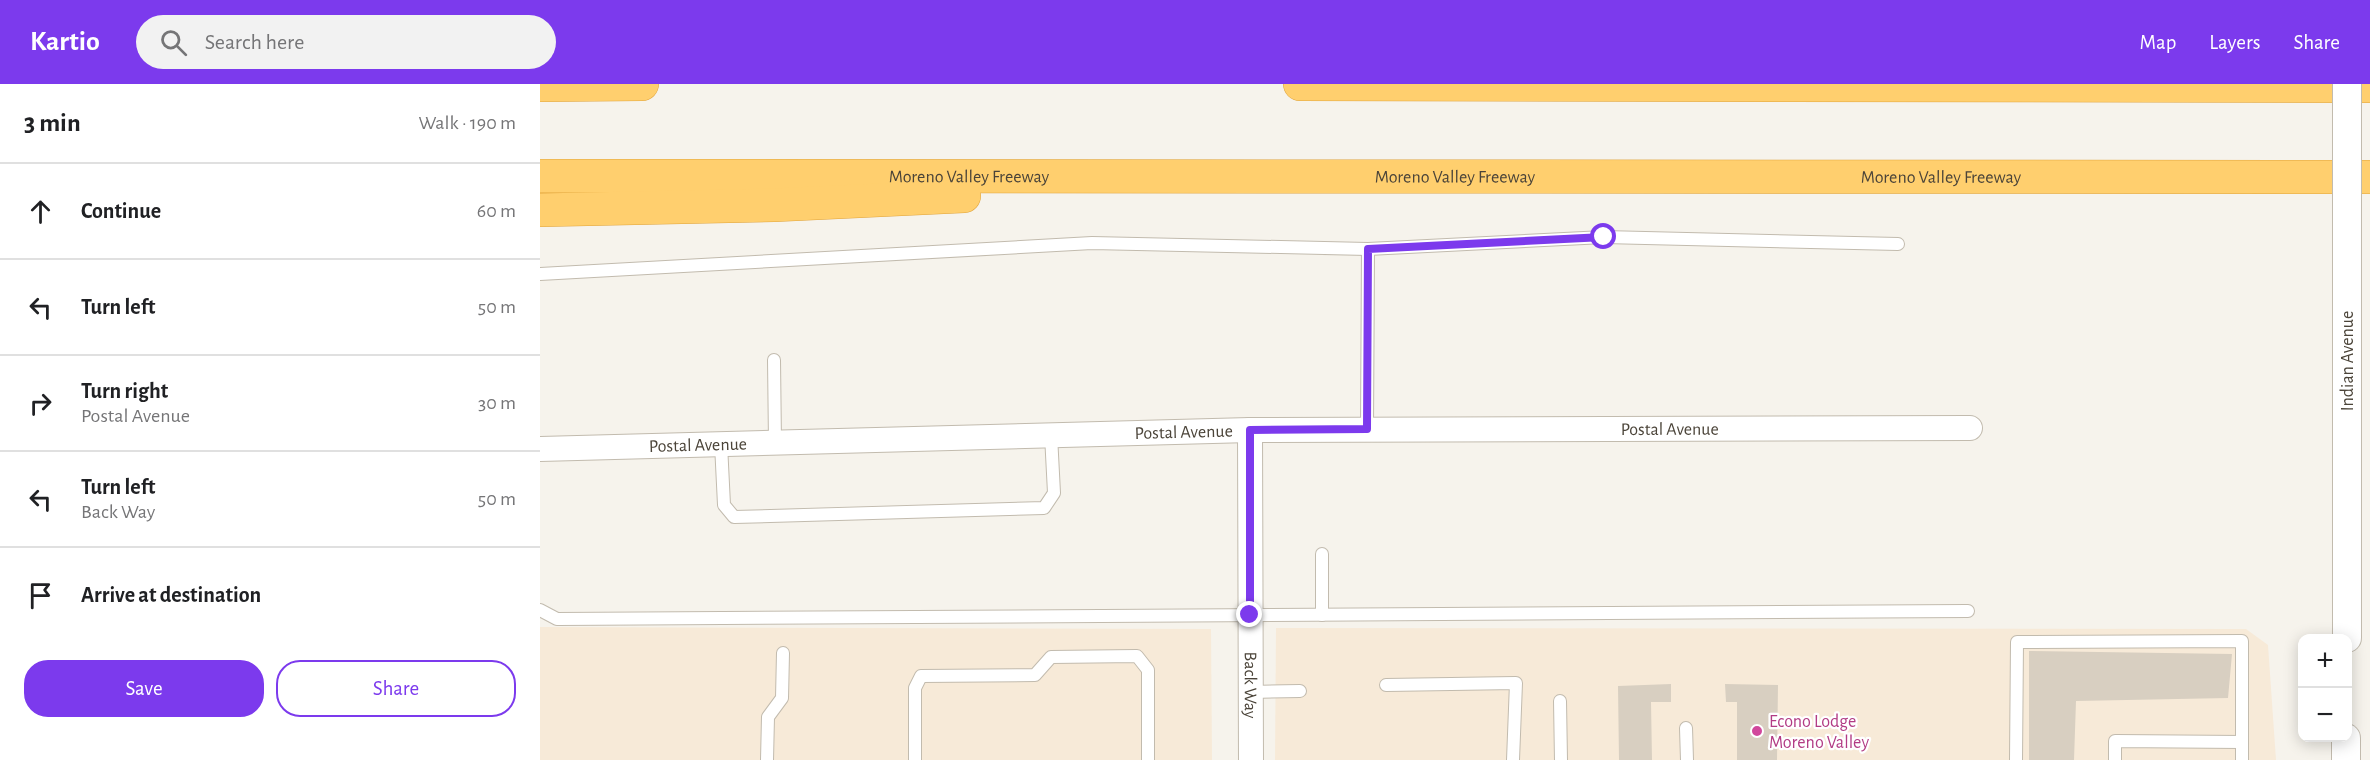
<!DOCTYPE html>
<meta charset="utf-8">
<style>
:root{--surface:#fff;--page:#f2f2f2;--text:#202124;--muted:#757577;--line:#e0e0e0;--accent:#7c3aed}
body{margin:0;font-family:"Alegreya Sans",sans-serif;background:var(--page);color:var(--text)}
.controls{position:absolute;right:18px;bottom:18px;display:grid;overflow:hidden;border-radius:12px;box-shadow:0 3px 15px #0003}
.controls button{width:54px;height:54px;display:grid;place-items:center;padding:0;border:0;border-bottom:2px solid var(--line);background:var(--surface);color:var(--text);font:30px sans-serif}
.stop{position:absolute;width:18px;height:18px;margin:-14px;border:4px solid #7c3aed;border-radius:50%;background:#fff}
.stop.end{background:#7c3aed;border-color:#fff;box-shadow:0 2px 6px #0008}
.list{margin:0;padding:0;list-style:none}
h2{display:flex;justify-content:space-between;align-items:center;height:78px;margin:0;padding:0 24px;font-size:26px}
h2 small{font-size:20px;font-weight:400;color:var(--muted)}
.list li{display:grid;grid-template-columns:39px 1fr auto;gap:18px;align-items:center;box-sizing:border-box;height:96px;padding:0 24px;border-top:2px solid var(--line)}
.list b{display:block;font-size:22px;white-space:nowrap}
.list p{margin:0;font-size:20px;white-space:nowrap;color:var(--muted)}
.list em{font-size:20px;font-style:normal;color:var(--muted)}
.actions{display:flex;gap:12px;padding:18px 24px}
.actions a{flex:1;padding:14px 0;border:2px solid var(--accent);border-radius:24px;text-align:center;font-size:21px;color:var(--accent)}
.actions .main{background:var(--accent);color:#fff}
.icon{flex:none;width:33px;height:33px;fill:none;stroke:currentColor;stroke-width:2;stroke-linecap:round;stroke-linejoin:round}
.map{position:relative;flex:none;width:1830px;height:676px;overflow:hidden}
header{display:flex;align-items:center;gap:36px;box-sizing:border-box;height:84px;padding:0 30px;background:var(--accent);color:#fff}
header strong{font-size:28px}
nav{display:flex;gap:33px;margin-inline-start:auto;font-size:21px}
.search{width:420px;height:54px;background:var(--page);display:flex;align-items:center;gap:15px;box-sizing:border-box;padding:0 21px;border-radius:33px;color:var(--muted);font-size:22px}
main{display:flex}
aside{flex:1;background:var(--surface)}
.map>svg:first-child{display:block}
.commercial{fill:#f7ead8}
.building{fill:#d8cfc1}
.lines{fill:none;stroke-linecap:round;stroke-linejoin:round}
.service-casing{stroke:#c2bbae;stroke-width:14}
.minor-casing{stroke:#c2bbae;stroke-width:26}
.tertiary-casing{stroke:#c2bbae;stroke-width:30}
.motorway-casing{stroke:#e0a43c;stroke-width:34}
.service{stroke:#fff;stroke-width:12}
.minor{stroke:#fff;stroke-width:24}
.tertiary{stroke:#fff;stroke-width:28}
.motorway{stroke:#ffcf6e;stroke-width:33}
.tertiary-bridge-casing{stroke:#c2bbae;stroke-width:30;stroke-linecap:butt}
.tertiary-bridge{stroke:#fff;stroke-width:28}
.route{stroke:#7c3aed;stroke-width:8}
.hotel-dot{fill:#d1479c;stroke:#fff;stroke-width:2}
.labels{text-anchor:middle;stroke-width:4.5;stroke-linejoin:round;paint-order:stroke}
.street-label{font-size:18px;fill:#4b4439;stroke:#fff}
.hotel-label{font-size:18px;fill:#b23c85;stroke:#fff;text-anchor:start}
</style>
<header>
<strong>Kartio</strong>
<div class="search"><svg class="icon" aria-label="search" viewBox="0 0 24 24"><circle cx="10" cy="10" r="6"/><path d="M15 15l6 6"/></svg>Search here</div>
<nav><a>Map</a><a>Layers</a><a>Share</a></nav>
</header>
<main>
<aside>
<h2>3 min<small>Walk · 190 m</small></h2>
<ul class="list">
<li><svg class="icon" aria-label="ahead" viewBox="0 0 24 24"><path d="M12 20V5M6 11l6-6 6 6"/></svg><div><b>Continue</b></div><em>60 m</em></li>
<li><svg class="icon" aria-label="left" viewBox="0 0 24 24"><path d="M17 20v-9H6M10 6l-5 5 5 5"/></svg><div><b>Turn left</b></div><em>50 m</em></li>
<li><svg class="icon" aria-label="right" viewBox="0 0 24 24"><path d="M7 20v-9h11M14 6l5 5-5 5"/></svg><div><b>Turn right</b><p>Postal Avenue</p></div><em>30 m</em></li>
<li><svg class="icon" aria-label="left" viewBox="0 0 24 24"><path d="M17 20v-9H6M10 6l-5 5 5 5"/></svg><div><b>Turn left</b><p>Back Way</p></div><em>50 m</em></li>
<li><svg class="icon" aria-label="arrive" viewBox="0 0 24 24"><path d="M6 21V4h12l-3 4 3 4H6"/></svg><div><b>Arrive at destination</b></div></li>
</ul>
<div class="actions"><a class="main">Save</a><a>Share</a></div>
</aside>
<div class="map">
<svg width="1830" height="676" viewBox="0 0 1830 676">
<rect width="100%" height="100%" fill="#f6f3ec"/>
<g class="commercial">
<polygon points="0,543 671,545 672,676 0,676"/>
<polygon points="736,544 1706,545 1728,561 1736,676 735,676"/>
</g>
<g class="building">
<polygon points="1489,567 1692,570 1688,614 1536,617 1534,676 1489,676"/>
<polygon points="1131,600 1131,618 1111,618 1112,676 1079,676 1078,602"/>
<polygon points="1185,600 1238,601 1237,676 1197,676 1197,618 1186,618"/>
</g>
<g class="lines">
<g class="service-casing">
<g id="service">
<polyline points="0,190 552,159 828,165"/>
<polyline points="234,276 235,359"/>
<polyline points="827,345 828,165 1064,153 1358,160"/>
<polyline points="181,360 184,421 194,433 504,424 514,409 511,351"/>
<polyline points="782,470 782,531"/>
<polyline points="0,526 17,535 1428,527"/>
<polyline points="846,601 976,599 973,676"/>
<polyline points="711,608 760,607"/>
<polyline points="1020,617 1021,676"/>
<polyline points="1146,644 1147,676"/>
<polyline points="227,676 228,633 242,614 243,569"/>
<polyline points="375,676 375,604 381,592 495,591 511,573 597,572 608,586 608,676"/>
<polyline points="1476,676 1477,558 1702,557 1702,676"/>
<polyline points="1575,676 1575,657 1702,658"/>
</g>
</g>
<g class="minor-casing">
<g id="minor">
<path id="s1" d="M 710,346 L 711,676"/>
<path id="s2" d="M 0,365 L 710,346 L 1430,344"/>
</g>
</g>
<g class="tertiary-casing">
<g id="tertiary">
<polyline points="1807,554 1807,158"/>
<polyline points="1806,676 1806,654"/>
</g>
</g>
<g class="motorway-casing">
<g id="motorway">
<polyline points="760,0 1830,2"/>
<polyline points="0,1 102,0"/>
<path id="s3" d="M 0,92 L 1830,93"/>
<polyline points="0,126 234,121 424,112"/>
</g>
</g>
<use href="#service" class="service"/>
<use href="#minor" class="minor"/>
<use href="#tertiary" class="tertiary"/>
<use href="#motorway" class="motorway"/>
<g class="tertiary-bridge-casing">
<polyline id="tertiary-bridge" points="1807,0 1807,158"/>
</g>
<use href="#tertiary-bridge" class="tertiary-bridge"/>
</g>
<g class="lines">
<polyline class="route" points="710,531 710,346 827,345 828,165 1064,153"/>
</g>
<circle class="hotel-dot" cx="1217" cy="647" r="6"/>
<g class="labels">
<g class="street-label">
<text dy="6" stroke="none"><textPath href="#s3" startOffset="429">Moreno Valley Freeway</textPath></text>
<text dy="6" stroke="none"><textPath href="#s3" startOffset="915">Moreno Valley Freeway</textPath></text>
<text dy="6" stroke="none"><textPath href="#s3" startOffset="1401">Moreno Valley Freeway</textPath></text>
<text transform="translate(1807 277) rotate(-90)" y="6">Indian Avenue</text>
<text dy="6" stroke="none"><textPath href="#s2" startOffset="1130">Postal Avenue</textPath></text>
<text dy="6" stroke="none"><textPath href="#s2" startOffset="644">Postal Avenue</textPath></text>
<text dy="6" stroke="none"><textPath href="#s2" startOffset="158">Postal Avenue</textPath></text>
<text dy="6" stroke="none"><textPath href="#s1" startOffset="255">Back Way</textPath></text>
</g>
<g class="hotel-label">
<text x="1229" y="643">Econo Lodge<tspan x="1229" dy="21">Moreno Valley</tspan></text>
</g>
</g>
</svg>
<div class="controls">
<button>+</button>
<button>−</button>
</div>
<div class="stop" style="left:1064px;top:153px"></div>
<div class="stop end" style="left:710px;top:531px"></div>
</div>
</main>
